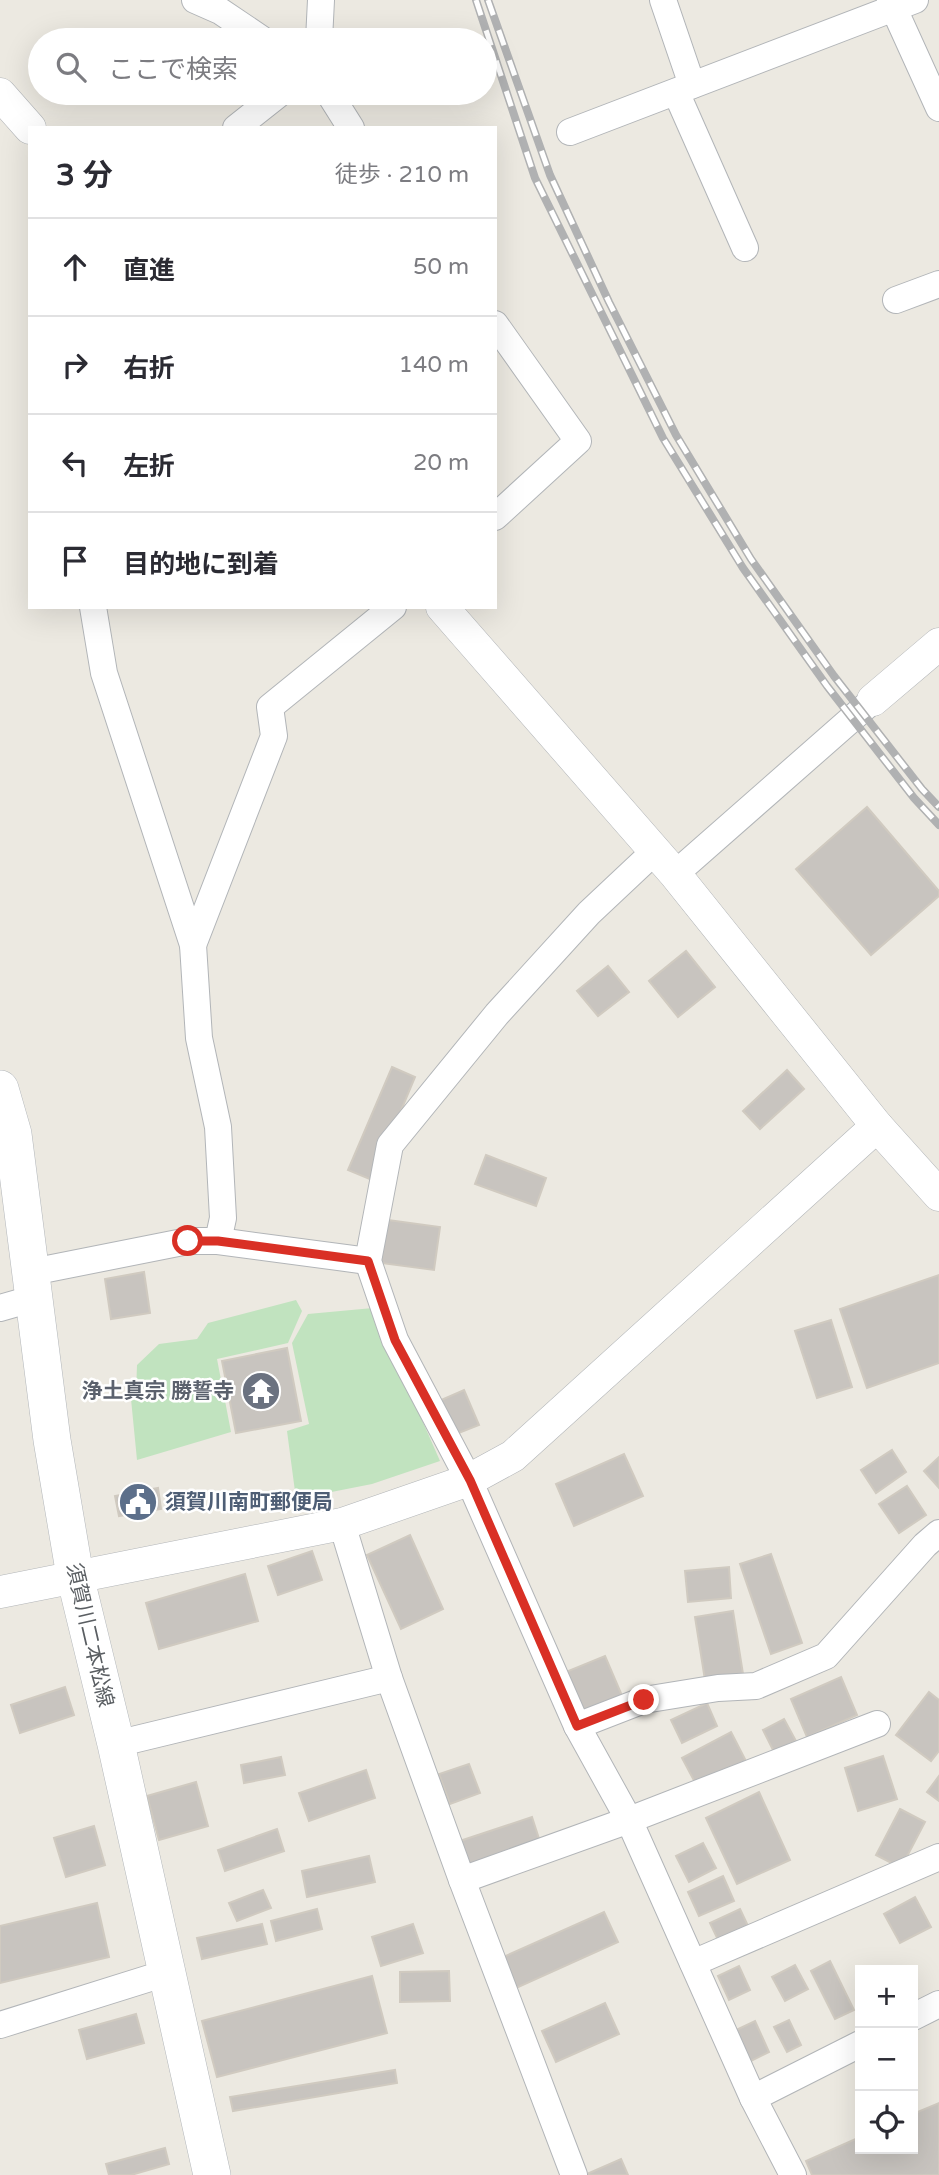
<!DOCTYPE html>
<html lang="ja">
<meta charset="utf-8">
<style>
:root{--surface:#fff;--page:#f7f7f7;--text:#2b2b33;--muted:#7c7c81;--line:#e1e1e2}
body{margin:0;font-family:"Varela Round","Noto Sans JP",sans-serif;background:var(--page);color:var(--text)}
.controls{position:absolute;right:21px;bottom:21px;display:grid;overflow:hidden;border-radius:0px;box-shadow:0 7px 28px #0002}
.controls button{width:63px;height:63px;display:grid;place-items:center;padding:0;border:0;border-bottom:2px solid var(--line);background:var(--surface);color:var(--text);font:35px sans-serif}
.stop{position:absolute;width:21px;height:21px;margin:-16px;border:5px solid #d93025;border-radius:50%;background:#fff}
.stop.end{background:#d93025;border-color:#fff;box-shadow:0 2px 7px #0008}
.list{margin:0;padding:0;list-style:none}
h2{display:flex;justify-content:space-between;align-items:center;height:91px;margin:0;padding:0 28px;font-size:30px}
h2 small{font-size:23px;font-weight:400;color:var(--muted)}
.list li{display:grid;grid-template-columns:46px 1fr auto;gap:21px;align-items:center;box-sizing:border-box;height:98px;padding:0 28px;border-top:2px solid var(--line)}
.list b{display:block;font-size:26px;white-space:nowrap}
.list em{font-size:23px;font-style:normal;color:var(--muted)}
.icon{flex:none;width:38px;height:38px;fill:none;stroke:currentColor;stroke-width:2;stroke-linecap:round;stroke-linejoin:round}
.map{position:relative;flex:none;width:939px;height:2175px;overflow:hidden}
.search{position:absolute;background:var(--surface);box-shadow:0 7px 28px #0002;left:28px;top:28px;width:469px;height:77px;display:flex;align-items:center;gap:18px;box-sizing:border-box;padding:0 24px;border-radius:38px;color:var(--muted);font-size:26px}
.panel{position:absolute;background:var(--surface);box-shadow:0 7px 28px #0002;left:28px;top:126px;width:469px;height:483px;border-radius:0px}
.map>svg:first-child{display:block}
.green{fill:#c1e3bf}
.building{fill:#c8c4bf;stroke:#d0cac0;stroke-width:2}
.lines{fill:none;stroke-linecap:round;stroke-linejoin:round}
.minor-casing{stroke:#b2b5b8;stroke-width:28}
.tertiary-casing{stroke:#b2b5b8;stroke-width:33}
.secondary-casing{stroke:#b3b7bb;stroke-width:38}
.minor{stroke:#fff;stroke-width:26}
.tertiary{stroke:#fff;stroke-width:32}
.secondary{stroke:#fff;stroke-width:37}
.rail-casing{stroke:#b0b1b2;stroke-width:8}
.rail{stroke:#fff;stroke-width:5;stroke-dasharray:16;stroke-linecap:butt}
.route{stroke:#d93025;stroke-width:9}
.labels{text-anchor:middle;stroke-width:5;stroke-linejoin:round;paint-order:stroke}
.worship-label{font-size:21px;font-weight:bold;fill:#5b616d;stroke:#fff;text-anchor:end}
.service-label{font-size:21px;font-weight:bold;fill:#4e5e75;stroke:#fff;text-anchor:start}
.street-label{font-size:21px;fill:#5a5e62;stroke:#fff}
</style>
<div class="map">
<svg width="939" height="2175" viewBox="0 0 939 2175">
<rect width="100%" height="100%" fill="#ece9e1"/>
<g class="green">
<polygon points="296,1300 302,1311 288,1343 217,1359 231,1432 137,1460 131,1399 136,1394 137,1365 159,1344 197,1339 208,1323"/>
<polygon points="373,1308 440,1461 372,1484 296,1499 287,1431 309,1424 292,1343 308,1314"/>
</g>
<g class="building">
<polygon points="867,807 939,891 939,896 871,955 796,869"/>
<polygon points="686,951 715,987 678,1017 649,981"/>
<polygon points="608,966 629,992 598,1016 577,991"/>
<polygon points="392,1067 415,1077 372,1180 348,1170"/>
<polygon points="787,1070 804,1089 760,1129 743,1111"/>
<polygon points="486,1155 546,1178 536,1206 475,1184"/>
<polygon points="388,1220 440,1227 434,1270 381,1263"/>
<polygon points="144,1272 150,1313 111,1319 105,1279"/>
<polygon points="939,1275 939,1363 867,1388 840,1309"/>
<polygon points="831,1320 852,1387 817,1398 795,1331"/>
<polygon points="287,1348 301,1421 236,1433 222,1361"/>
<polygon points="464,1390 479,1425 446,1438 432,1404"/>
<polygon points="892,1450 906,1472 876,1493 861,1470"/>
<polygon points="624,1454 643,1496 574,1526 556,1484"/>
<polygon points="939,1457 939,1488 924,1471"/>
<polygon points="907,1486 926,1515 899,1533 879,1504"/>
<polygon points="158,1488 161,1509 119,1516 115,1496"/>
<polygon points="410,1535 443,1609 401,1629 367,1555"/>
<polygon points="312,1551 322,1580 278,1595 268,1566"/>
<polygon points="771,1554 802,1643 771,1654 740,1564"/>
<polygon points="729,1567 731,1598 688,1602 685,1571"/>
<polygon points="245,1574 258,1621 159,1649 146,1603"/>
<polygon points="733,1611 743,1674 705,1680 695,1617"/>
<polygon points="605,1656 623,1698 578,1716 561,1674"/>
<polygon points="841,1677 857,1715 807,1737 791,1699"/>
<polygon points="65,1687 74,1715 20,1733 11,1705"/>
<polygon points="929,1692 939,1700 939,1751 931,1761 896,1735"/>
<polygon points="707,1703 717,1726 682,1743 671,1720"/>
<polygon points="784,1719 796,1741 774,1752 763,1730"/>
<polygon points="731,1732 747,1763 698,1788 682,1758"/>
<polygon points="883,1756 897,1799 858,1811 845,1768"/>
<polygon points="281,1757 285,1775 244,1783 241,1765"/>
<polygon points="469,1764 480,1793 450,1804 439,1774"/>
<polygon points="366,1770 375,1798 309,1821 299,1793"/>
<polygon points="939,1776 939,1801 927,1792"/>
<polygon points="196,1782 208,1826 159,1840 147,1796"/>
<polygon points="759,1792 790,1860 737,1884 706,1818"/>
<polygon points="900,1809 925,1822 901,1868 876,1855"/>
<polygon points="532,1817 541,1845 470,1870 460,1841"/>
<polygon points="94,1826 105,1865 66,1877 54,1838"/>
<polygon points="277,1829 284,1851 225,1871 218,1850"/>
<polygon points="703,1843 716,1868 689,1882 676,1856"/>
<polygon points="369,1856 375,1882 307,1897 302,1871"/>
<polygon points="723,1876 734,1901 699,1916 688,1892"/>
<polygon points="263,1890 271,1908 237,1921 229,1903"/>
<polygon points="915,1897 931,1927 900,1943 884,1914"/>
<polygon points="97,1903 109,1957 0,1983 0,1926"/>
<polygon points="317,1909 322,1929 276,1941 271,1921"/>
<polygon points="740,1909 749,1928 719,1942 710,1923"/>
<polygon points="604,1912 618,1942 514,1989 501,1958"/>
<polygon points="262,1924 267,1944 202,1959 197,1938"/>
<polygon points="413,1924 423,1953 381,1966 372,1937"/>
<polygon points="830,1961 854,2010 835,2019 811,1971"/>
<polygon points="795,1965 808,1989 785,2001 772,1977"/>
<polygon points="739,1966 750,1990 729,2000 718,1976"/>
<polygon points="449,1971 450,2001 400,2002 400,1972"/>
<polygon points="372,1976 387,2033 217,2077 202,2021"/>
<polygon points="605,2003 619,2034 556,2062 542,2031"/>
<polygon points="136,2014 144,2043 87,2059 79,2030"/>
<polygon points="789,2020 801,2045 787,2052 774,2027"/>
<polygon points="755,2021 769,2052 749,2062 734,2031"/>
<polygon points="395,2070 397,2083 233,2111 230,2097"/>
<polygon points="939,2103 939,2175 812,2175 806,2161 860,2137 860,2149 913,2149 913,2114"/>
<polygon points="165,2148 169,2164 131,2175 109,2175 106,2164"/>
<polygon points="621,2159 628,2175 587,2175 587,2174"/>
</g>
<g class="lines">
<g class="minor-casing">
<g id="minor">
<polyline points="195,0 220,11 263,40"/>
<polyline points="663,0 692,85"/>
<polyline points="890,0 939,108"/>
<polyline points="319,40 321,0"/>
<polyline points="676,92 745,248"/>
<polyline points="329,93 351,128"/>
<polyline points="236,128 280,93"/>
<polyline points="570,132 915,0"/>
<polyline points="896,300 939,284"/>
<polyline points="495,324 578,441 495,517"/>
<polyline points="93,607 104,673 193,945 199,1038 218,1127 223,1218 218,1241"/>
<polyline points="655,851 589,913 497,1014 390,1145 368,1261 395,1340 469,1480 577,1726 629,1820 753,2098 793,2175"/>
<polyline points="675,874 873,700"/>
<polyline points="193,945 274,736 270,707 393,607"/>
<polyline points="32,1272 188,1241 218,1241 368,1261"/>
<polyline points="0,1308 35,1298"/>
<polyline points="342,1524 389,1678 462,1880 574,2175"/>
<polyline points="577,1726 644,1700 718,1688 756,1686 826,1656 925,1545 939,1533"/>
<polyline points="116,1744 389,1678"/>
<polyline points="462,1880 629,1820 877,1724"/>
<polyline points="693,1963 939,1857"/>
<polyline points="913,2017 939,2004"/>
<polyline points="0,2025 166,1973"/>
<polyline points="753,2098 860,2044"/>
</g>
</g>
<g class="tertiary-casing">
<g id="tertiary">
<polyline points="0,94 30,128"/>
<polyline points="442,607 675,874 877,1126 939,1195"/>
<polyline points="873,700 939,644"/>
<polyline points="0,1592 342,1524 469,1480 513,1456 877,1126"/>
</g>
</g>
<g class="secondary-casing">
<polyline id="secondary" points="0,1089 13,1134 52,1440 75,1576 116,1744 212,2175"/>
</g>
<use href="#minor" class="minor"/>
<use href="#tertiary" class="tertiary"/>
<use href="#secondary" class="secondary"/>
<g class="rail-casing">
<g id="rail">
<polyline points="476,0 535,178 663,438 743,568 827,686 914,798 939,825"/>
<polyline points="488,0 550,175 609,302 676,435 751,559 834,676 922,789 939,807"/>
</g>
</g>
<use href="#rail" class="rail"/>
</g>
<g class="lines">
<polyline class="route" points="188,1241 218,1241 368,1261 395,1340 470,1480 577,1726 644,1700"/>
</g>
<defs>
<g id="temple-disc" transform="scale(2.0125)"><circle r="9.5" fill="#6b7280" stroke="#fff"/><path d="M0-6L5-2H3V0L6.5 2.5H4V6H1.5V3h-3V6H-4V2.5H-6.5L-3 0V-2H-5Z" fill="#fff"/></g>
<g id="civic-disc" transform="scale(2.0125)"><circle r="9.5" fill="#5c6f8a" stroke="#fff"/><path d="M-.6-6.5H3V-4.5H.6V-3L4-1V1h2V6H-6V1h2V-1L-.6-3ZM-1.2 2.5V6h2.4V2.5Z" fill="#fff"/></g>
</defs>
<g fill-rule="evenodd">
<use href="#temple-disc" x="261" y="1391"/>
<use href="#civic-disc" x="138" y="1502"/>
</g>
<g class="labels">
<g class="worship-label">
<text x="234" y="1398">浄土真宗 勝誓寺</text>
</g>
<g class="service-label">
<text x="165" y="1509">須賀川南町郵便局</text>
</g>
<g class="street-label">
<text transform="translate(90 1635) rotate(77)" y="7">須賀川二本松線</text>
</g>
</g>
</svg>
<div class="controls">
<button>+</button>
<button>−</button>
<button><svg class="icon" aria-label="locate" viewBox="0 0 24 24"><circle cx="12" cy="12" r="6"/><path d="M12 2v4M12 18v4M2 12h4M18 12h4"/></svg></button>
</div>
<div class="stop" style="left:188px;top:1241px"></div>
<div class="stop end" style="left:644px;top:1700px"></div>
<div class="search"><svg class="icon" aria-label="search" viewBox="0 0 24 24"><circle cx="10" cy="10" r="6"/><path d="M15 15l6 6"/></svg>ここで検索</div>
<section class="panel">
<h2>3 分<small>徒歩 · 210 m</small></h2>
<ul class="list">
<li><svg class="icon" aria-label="ahead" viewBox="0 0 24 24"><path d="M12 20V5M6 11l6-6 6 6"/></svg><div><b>直進</b></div><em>50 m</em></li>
<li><svg class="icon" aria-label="right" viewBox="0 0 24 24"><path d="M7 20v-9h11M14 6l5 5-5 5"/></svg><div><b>右折</b></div><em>140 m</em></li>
<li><svg class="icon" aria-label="left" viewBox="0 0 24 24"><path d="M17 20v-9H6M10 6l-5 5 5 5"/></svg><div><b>左折</b></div><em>20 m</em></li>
<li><svg class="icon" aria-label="arrive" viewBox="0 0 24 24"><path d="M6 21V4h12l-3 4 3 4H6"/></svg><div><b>目的地に到着</b></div></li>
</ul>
</section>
</div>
